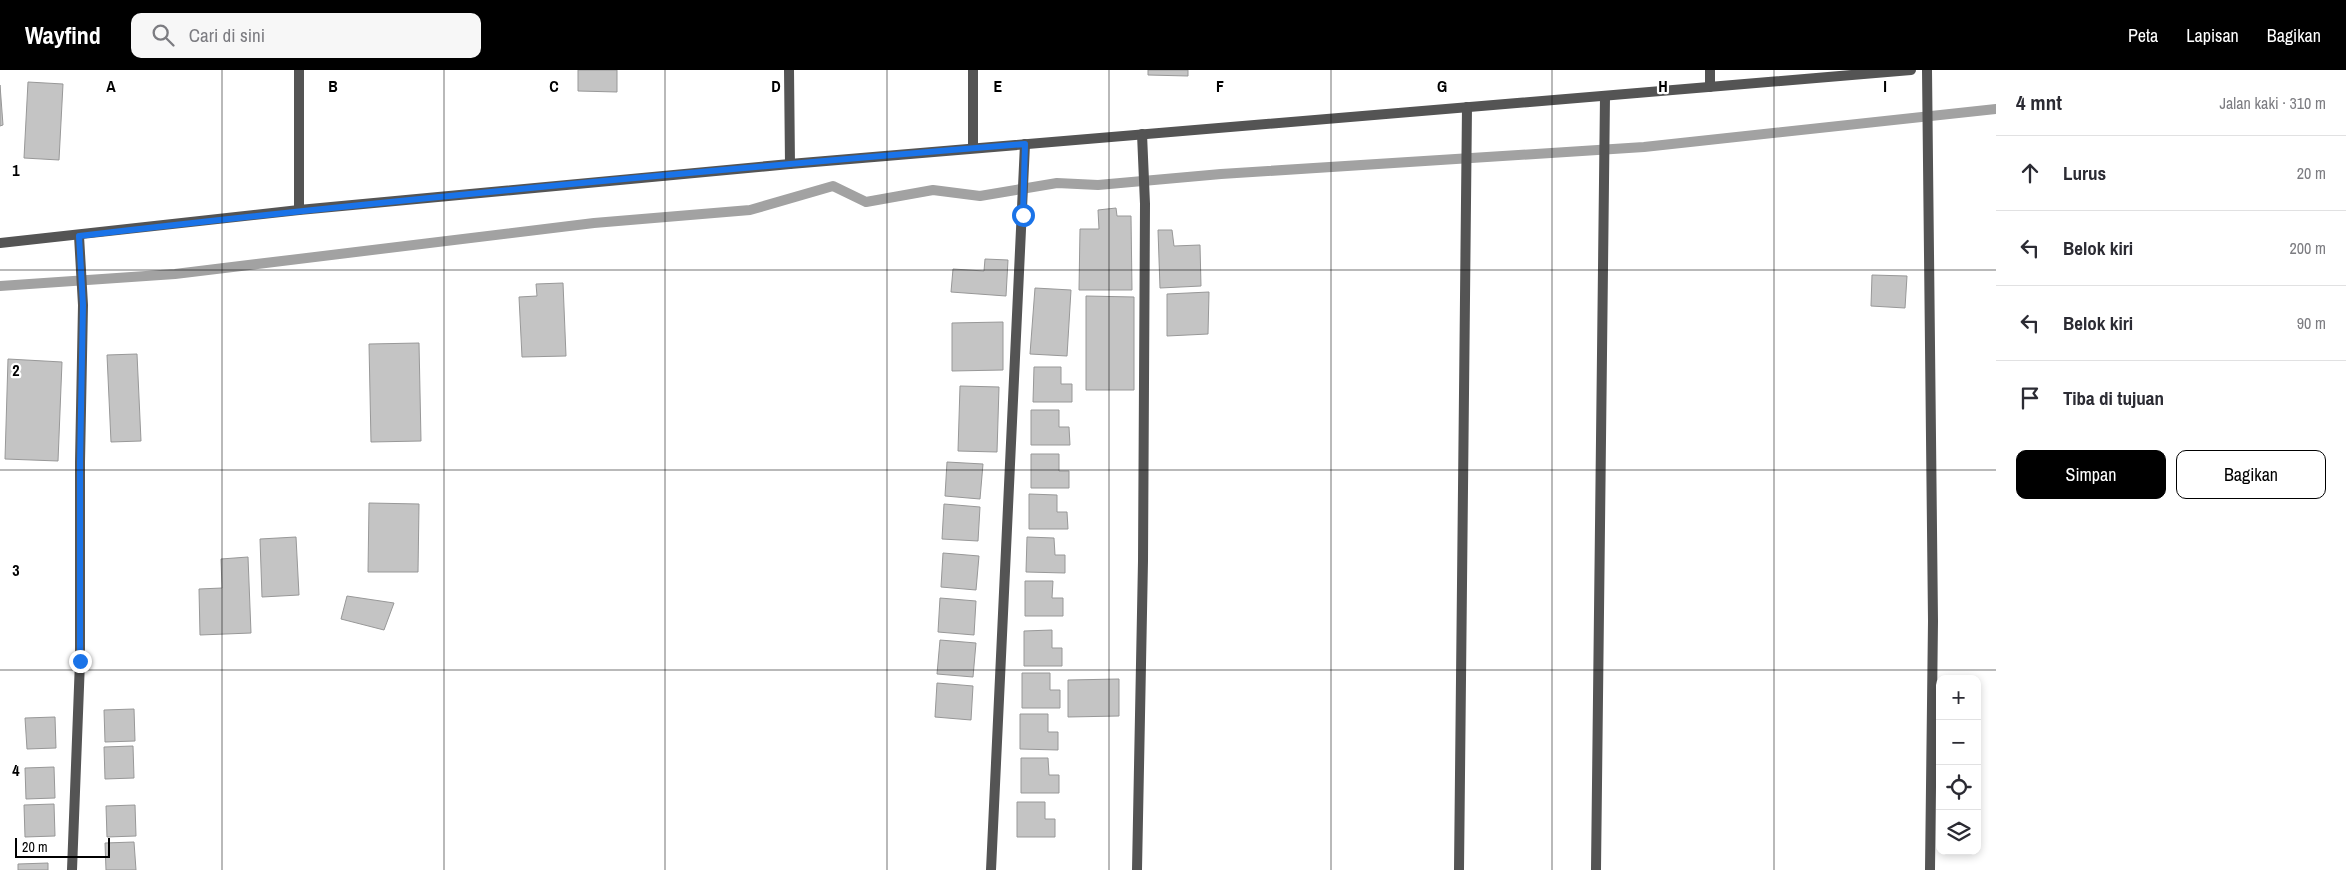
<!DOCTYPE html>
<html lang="id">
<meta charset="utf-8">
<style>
:root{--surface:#fff;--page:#f7f7f7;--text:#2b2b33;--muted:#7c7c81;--line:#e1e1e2;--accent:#000}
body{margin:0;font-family:"Archivo Narrow",sans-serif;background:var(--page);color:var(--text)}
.controls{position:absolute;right:15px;bottom:15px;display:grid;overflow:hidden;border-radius:10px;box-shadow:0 2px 8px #0003}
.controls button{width:45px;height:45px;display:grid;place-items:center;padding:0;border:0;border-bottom:1px solid var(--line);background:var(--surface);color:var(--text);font:25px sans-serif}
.scale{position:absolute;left:15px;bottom:12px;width:95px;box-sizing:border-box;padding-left:5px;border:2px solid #000;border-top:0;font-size:14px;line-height:18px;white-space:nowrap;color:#000;-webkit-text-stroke:4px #fff;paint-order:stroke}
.stop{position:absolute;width:15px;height:15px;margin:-11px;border:4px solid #1a73e8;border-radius:50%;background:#fff}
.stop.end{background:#1a73e8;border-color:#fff;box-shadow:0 1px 5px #0008}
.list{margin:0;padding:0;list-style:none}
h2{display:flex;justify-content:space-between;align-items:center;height:65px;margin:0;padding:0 20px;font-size:21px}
h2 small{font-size:16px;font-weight:400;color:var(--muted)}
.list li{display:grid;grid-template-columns:32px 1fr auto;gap:15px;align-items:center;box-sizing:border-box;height:75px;padding:0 20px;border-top:1px solid var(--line)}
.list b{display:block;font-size:19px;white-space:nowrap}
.list em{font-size:16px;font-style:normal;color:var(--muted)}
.actions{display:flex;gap:10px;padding:15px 20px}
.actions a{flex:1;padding:11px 0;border:1px solid var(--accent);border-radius:10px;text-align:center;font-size:18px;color:var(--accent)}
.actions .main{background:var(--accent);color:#fff}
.icon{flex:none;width:28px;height:28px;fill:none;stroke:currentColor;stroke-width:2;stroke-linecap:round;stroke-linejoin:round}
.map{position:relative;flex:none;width:1996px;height:800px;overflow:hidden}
header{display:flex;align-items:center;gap:30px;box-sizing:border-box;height:70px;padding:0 25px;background:var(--accent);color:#fff}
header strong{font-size:24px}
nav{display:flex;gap:28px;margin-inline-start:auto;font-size:18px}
.search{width:350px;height:45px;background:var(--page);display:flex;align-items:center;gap:12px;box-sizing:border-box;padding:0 18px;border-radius:10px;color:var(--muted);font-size:19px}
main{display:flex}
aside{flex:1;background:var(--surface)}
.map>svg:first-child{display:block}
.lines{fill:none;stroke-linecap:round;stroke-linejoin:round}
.stream{stroke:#a2a2a2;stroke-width:10}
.building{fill:#c4c4c4;stroke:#989898}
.minor{stroke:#545454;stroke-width:10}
.route{stroke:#1a73e8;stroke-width:6}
.grid{fill:none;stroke:#000;stroke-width:1;stroke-opacity:0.55}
.grid-label{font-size:16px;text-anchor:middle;font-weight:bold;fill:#000;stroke:#fff;stroke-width:4.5;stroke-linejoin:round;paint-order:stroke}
</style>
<header>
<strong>Wayfind</strong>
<div class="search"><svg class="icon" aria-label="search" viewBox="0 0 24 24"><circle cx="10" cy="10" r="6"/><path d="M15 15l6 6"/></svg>Cari di sini</div>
<nav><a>Peta</a><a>Lapisan</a><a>Bagikan</a></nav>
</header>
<main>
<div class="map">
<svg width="1996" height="800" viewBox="0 0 1996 800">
<rect width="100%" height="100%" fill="#fff"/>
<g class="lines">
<polyline class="stream" points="0,216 175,204 594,153 750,140 833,116 866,132 933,120 980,126 1057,113 1098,115 1221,104 1644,77 1996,39"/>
</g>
<g class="building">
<polygon points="578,0 617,0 617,22 578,21"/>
<polygon points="1148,0 1188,0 1188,6 1148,5"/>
<polygon points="28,12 63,14 59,90 24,88"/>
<polygon points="0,15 3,55 0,56"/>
<polygon points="1116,138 1117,146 1131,146 1132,220 1079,220 1080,159 1099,159 1098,140"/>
<polygon points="1158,160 1172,160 1174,176 1200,175 1201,216 1160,218"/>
<polygon points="985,189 1008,190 1006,226 951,222 953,199 984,201"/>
<polygon points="1872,205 1907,206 1905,238 1871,236"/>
<polygon points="563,213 566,286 522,287 519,227 537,226 536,214"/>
<polygon points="1035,218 1071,220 1067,286 1030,284"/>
<polygon points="1209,222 1208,264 1167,266 1167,224"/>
<polygon points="1086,226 1134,227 1134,320 1086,320"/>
<polygon points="1003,252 1003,300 952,301 952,253"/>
<polygon points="419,273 421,371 371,372 369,274"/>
<polygon points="137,284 141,371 111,372 107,285"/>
<polygon points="8,289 62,292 58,391 5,389"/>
<polygon points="1034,297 1061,297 1061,314 1072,314 1072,332 1033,332"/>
<polygon points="960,316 999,317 997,382 958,381"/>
<polygon points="1031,340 1059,340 1059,357 1069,357 1070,375 1031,375"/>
<polygon points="1031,384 1059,384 1059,401 1069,401 1069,418 1031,418"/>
<polygon points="947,392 983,394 980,429 945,426"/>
<polygon points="1029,424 1057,425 1057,442 1067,442 1068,459 1029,459"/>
<polygon points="369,433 419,434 418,502 368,502"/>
<polygon points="944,434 980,437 978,471 942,469"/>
<polygon points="296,467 299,525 262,527 260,469"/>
<polygon points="1027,467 1054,468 1055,485 1065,485 1065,503 1026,502"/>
<polygon points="943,483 979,486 976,520 941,517"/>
<polygon points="248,487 251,563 200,565 199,519 222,518 221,489"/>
<polygon points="1025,511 1053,511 1052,528 1063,528 1063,546 1025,546"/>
<polygon points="347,526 394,533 384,560 341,549"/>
<polygon points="940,528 976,531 974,565 938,562"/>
<polygon points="1052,560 1052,578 1062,578 1062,596 1024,596 1024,561"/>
<polygon points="940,570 976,573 973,607 937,604"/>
<polygon points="1022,603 1050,603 1050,620 1060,620 1060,638 1022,638"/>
<polygon points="1119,609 1119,646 1068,647 1068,610"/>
<polygon points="937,613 973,616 971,650 935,647"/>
<polygon points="134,639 135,671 105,672 104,640"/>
<polygon points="1020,644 1048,644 1048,662 1058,662 1058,680 1020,679"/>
<polygon points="55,647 56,678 27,679 25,648"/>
<polygon points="133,676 134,708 105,709 104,677"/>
<polygon points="1021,688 1048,688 1049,705 1059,705 1059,723 1021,723"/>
<polygon points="54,697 55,728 26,729 25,698"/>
<polygon points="1017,732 1045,732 1045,749 1055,749 1055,767 1017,767"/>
<polygon points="54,734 55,766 25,767 24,735"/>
<polygon points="135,735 136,766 107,767 106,736"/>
<polygon points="134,772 136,800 106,800 105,773"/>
<polygon points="48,793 48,800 18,800 18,794"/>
</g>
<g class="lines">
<g class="minor">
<polyline points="299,0 299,140"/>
<polyline points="789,0 790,94"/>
<polyline points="973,0 973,78"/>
<polyline points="1710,0 1710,17"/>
<polyline points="1927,0 1933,551 1930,800"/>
<polyline points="0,173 299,140 790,94 1911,0"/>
<polyline points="72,800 80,591 80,392 83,235 79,166"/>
<polyline points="991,800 1025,74"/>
<polyline points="1137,800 1143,491 1145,134 1142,64"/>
<polyline points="1459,800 1467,37"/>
<polyline points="1596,800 1605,26"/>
</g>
</g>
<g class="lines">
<path class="route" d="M 80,591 L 80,392 L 83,235 L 79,166 C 394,129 709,100 1025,74 L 1023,145"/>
</g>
<path class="grid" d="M 222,0 L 222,800M 444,0 L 444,800M 665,0 L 665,800M 887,0 L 887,800M 1109,0 L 1109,800M 1331,0 L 1331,800M 1552,0 L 1552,800M 1774,0 L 1774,800M 0,200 L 1996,200M 0,400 L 1996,400M 0,600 L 1996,600"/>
<g class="grid-label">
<text x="111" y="22">A</text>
<text x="333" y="22">B</text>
<text x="554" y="22">C</text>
<text x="776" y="22">D</text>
<text x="998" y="22">E</text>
<text x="1220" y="22">F</text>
<text x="1442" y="22">G</text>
<text x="1663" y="22">H</text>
<text x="1885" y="22">I</text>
<text x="16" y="106">1</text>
<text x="16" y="306">2</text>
<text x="16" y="506">3</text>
<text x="16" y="706">4</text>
</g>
</svg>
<div class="controls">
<button>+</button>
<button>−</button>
<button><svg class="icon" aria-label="locate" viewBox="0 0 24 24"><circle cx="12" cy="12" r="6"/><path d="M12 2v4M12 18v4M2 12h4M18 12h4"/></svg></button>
<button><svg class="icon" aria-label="layers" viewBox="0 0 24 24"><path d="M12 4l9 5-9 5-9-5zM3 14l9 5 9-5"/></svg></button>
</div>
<div class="scale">20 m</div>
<div class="stop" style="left:1023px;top:145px"></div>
<div class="stop end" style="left:80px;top:591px"></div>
</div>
<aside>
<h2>4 mnt<small>Jalan kaki · 310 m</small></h2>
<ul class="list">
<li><svg class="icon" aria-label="ahead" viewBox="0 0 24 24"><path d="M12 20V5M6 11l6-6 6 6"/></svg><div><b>Lurus</b></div><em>20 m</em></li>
<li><svg class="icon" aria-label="left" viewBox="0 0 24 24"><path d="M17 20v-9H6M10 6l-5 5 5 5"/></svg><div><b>Belok kiri</b></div><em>200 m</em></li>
<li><svg class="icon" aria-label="left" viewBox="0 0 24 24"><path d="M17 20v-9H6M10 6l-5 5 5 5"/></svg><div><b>Belok kiri</b></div><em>90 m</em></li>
<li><svg class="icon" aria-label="arrive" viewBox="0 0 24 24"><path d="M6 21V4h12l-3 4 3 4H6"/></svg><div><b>Tiba di tujuan</b></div></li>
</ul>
<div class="actions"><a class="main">Simpan</a><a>Bagikan</a></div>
</aside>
</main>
